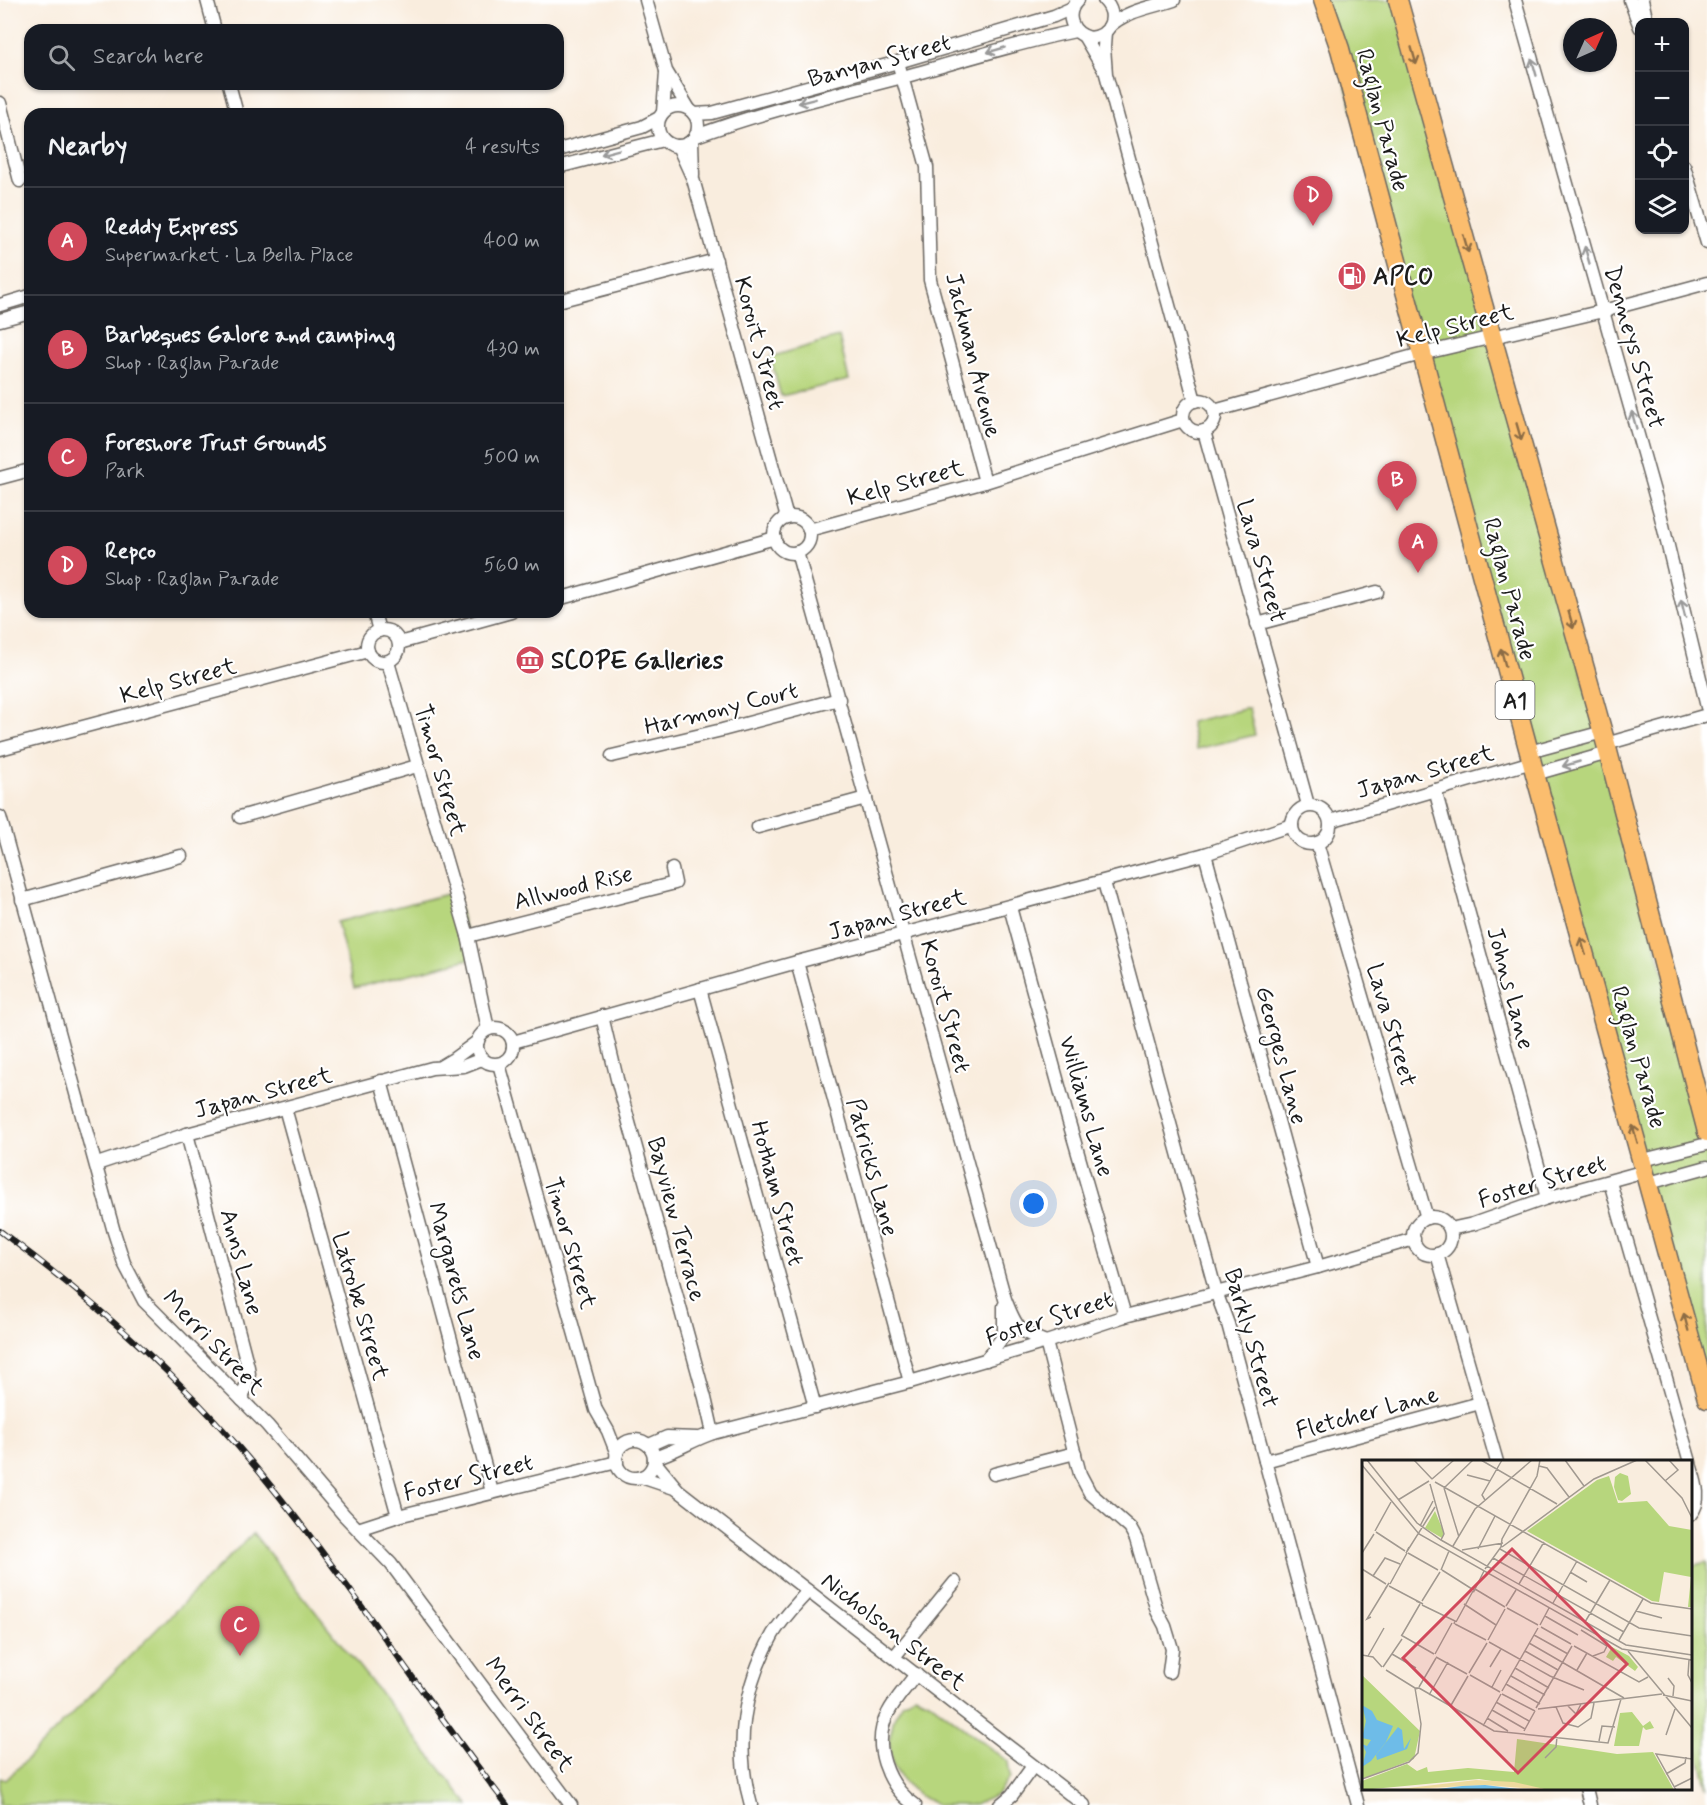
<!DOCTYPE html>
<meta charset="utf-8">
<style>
:root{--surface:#171b24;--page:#20242c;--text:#f1f3f6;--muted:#9ea1a6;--line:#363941;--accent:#d1495b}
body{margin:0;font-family:Mynerve,sans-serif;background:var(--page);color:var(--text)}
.controls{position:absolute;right:18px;top:18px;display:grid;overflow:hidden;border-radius:12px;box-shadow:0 2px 4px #0004}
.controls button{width:54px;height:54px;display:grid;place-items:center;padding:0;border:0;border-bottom:2px solid var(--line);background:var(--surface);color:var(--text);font:30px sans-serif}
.compass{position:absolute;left:1563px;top:18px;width:54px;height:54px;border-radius:50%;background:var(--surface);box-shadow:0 2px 4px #0004;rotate:45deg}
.you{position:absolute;left:1034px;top:1204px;width:21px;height:21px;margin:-15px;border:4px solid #fff;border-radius:50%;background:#1a73e8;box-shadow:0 0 0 9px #1a73e833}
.badge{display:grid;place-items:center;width:39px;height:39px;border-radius:50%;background:var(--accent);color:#fff;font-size:20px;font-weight:700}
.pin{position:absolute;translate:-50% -50px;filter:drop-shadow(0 2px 3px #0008)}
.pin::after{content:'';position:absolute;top:32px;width:21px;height:18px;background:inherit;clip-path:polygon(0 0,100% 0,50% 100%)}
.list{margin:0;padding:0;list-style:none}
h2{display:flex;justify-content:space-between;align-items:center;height:78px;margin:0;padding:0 24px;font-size:26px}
h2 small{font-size:20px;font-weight:400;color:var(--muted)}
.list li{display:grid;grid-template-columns:39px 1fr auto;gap:18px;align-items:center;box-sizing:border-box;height:108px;padding:0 24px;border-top:2px solid var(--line)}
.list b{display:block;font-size:22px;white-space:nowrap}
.list p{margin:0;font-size:20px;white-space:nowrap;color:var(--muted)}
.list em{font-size:20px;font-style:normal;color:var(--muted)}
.icon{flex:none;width:33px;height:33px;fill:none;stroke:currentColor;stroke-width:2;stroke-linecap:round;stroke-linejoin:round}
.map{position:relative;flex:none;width:1707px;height:1805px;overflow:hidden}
.search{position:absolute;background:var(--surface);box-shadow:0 2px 4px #0004;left:24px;top:24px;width:540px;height:66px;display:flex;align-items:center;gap:15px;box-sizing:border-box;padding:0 21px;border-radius:18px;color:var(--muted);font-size:22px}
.panel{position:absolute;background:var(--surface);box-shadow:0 2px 4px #0004;left:24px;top:108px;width:540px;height:510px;border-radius:18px}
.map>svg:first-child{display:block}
.green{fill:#b7d67d;stroke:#6a794c;stroke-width:1.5}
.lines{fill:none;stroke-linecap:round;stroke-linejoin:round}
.minor-casing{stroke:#696560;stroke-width:15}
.highway-casing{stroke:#696560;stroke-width:21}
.minor{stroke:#fff;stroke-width:12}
.highway{stroke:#fbbd6e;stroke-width:18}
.rail-casing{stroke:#1c1c1c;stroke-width:6}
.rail{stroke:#fff;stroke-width:4;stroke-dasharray:11;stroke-linecap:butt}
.oneway{stroke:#999}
.oneway2{stroke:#8c6c45}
.labels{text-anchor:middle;stroke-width:4.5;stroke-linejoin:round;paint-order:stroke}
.shield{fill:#fff;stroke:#606060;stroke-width:1.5}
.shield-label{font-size:22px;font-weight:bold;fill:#1c1c1c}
.street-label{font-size:24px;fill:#1c1c1c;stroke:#fff}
.poi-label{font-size:24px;font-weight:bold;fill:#1c1c1c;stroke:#fff;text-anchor:start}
.inset-road{fill:none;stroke:#a19990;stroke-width:1.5}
.view{fill:#d1495b;fill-opacity:0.15;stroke:#d1495b;stroke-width:3}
.inset-edge{fill:none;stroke:#1c1c1c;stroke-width:3}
</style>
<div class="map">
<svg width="1707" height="1805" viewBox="0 0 1707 1805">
<rect width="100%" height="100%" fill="#fff"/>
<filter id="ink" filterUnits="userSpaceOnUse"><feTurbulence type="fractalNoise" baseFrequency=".0167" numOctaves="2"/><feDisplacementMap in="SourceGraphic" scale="12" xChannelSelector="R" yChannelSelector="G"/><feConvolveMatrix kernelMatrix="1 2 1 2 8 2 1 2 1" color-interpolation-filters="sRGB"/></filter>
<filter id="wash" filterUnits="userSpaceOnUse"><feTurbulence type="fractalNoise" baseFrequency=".008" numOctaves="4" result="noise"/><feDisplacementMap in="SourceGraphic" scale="24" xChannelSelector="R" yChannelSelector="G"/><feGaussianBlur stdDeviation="1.35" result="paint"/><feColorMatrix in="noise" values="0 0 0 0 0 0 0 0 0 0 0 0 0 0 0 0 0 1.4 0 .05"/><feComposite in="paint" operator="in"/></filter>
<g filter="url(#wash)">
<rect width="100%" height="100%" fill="#f9edde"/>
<g class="green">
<polygon points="1322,0 1398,0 1707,1132 1707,1393"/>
<polygon points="839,337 849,380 781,396 770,357"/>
<polygon points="1249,708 1255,735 1196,749 1190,722"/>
<polygon points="455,892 473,958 354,988 337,922"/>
<polygon points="253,1533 469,1805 0,1805 0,1778 6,1780"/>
<polygon points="1707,1562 1707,1788 1691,1724 1691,1566"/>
<polygon points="915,1695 929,1701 1008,1762 1010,1777 997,1795 974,1805 938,1805 920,1796 904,1782 893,1766 889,1741 894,1718 903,1702"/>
</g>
</g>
<g filter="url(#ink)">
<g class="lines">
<g class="minor-casing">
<g id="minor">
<polyline points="207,0 215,30"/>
<polyline points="646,0 666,71 689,109"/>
<path d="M 1078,0 C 1064,14 1071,33 1090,38 C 1111,36 1119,15 1104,0"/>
<polyline points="1515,0 1660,513 1707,707"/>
<polyline points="1630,0 1640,27"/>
<polyline points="1642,0 1647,22"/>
<path d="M 1109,27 C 1124,11 1153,7 1174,0"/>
<polyline points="1105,32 1104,47 1106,74 1195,401"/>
<polyline points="1084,36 1104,70"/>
<polyline points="898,62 927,167 930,280 985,482"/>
<polyline points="229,84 237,114"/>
<polyline points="0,103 20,181"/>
<circle cx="678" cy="126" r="20"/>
<polyline points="663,112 666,73"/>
<polyline points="694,114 712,113 898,62 1054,16 1072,8"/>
<path d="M 696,136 C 764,111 833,95 903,77 C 960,61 1017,43 1075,31"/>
<polyline points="692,140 693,175"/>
<polyline points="678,146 693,179 787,518"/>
<polyline points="558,150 642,127 659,118"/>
<polyline points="1684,166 1707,243"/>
<polyline points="558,167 663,140"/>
<polyline points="558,301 716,260"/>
<polyline points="0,305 30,296"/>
<polyline points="0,320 30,312"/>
<circle cx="1199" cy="416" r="16"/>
<polyline points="1214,411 1421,354 1603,311 1707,283"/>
<polyline points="1204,431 1308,805"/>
<polyline points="0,478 30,470"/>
<circle cx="792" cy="535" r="18"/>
<polyline points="809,530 985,482 1183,420"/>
<path d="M 797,552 L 1005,1299 C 1016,1327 1017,1331 1046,1342 L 1080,1474 L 1090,1493 L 1130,1528 L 1136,1539 L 1157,1611 L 1165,1626 L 1172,1649 L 1169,1672"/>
<polyline points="558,599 775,538"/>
<polyline points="374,612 379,631"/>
<polyline points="1257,624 1377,592"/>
<circle cx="383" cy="646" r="16"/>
<polyline points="399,643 511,612"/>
<polyline points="388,662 468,936 488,1029"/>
<polyline points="1606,744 1707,715"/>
<polyline points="0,749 368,651"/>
<polyline points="1529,752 1603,732"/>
<polyline points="612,756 722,730 839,699"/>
<polyline points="1535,774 1608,753"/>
<polyline points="1435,790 1547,1198"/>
<circle cx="1311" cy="825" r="19"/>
<polyline points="0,817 114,1232 124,1263 144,1301 267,1425 344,1515 391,1564 571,1805"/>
<polyline points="240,817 417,766"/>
<polyline points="1330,821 1532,762"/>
<polyline points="758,827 866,798"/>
<polyline points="1317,843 1427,1218"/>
<polyline points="1205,854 1318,1267"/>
<polyline points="1104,882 1216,1292 1228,1324 1358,1805"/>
<polyline points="22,900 181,856"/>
<polyline points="1010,907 1068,1119 1125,1316"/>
<polyline points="468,936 675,883 672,869"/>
<polyline points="797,962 910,1382"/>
<polyline points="700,989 815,1407"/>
<polyline points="602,1016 617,1079 705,1398 713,1433"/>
<circle cx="495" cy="1046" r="18"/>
<polyline points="513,1042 797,962 1205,854 1292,825"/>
<polyline points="499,1064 596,1410 608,1431 617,1454"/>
<polyline points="442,1066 452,1060 478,1041"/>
<polyline points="381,1081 492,1492"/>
<polyline points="285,1108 398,1516"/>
<polyline points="187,1134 248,1367 249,1374 242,1400"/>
<polyline points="1643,1160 1707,1144"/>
<polyline points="97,1164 187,1134 432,1068 464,1066 482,1059"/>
<polyline points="1610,1182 1690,1462"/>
<polyline points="1649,1183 1707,1167"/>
<circle cx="1432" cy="1236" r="19"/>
<polyline points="1450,1229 1473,1224 1547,1198 1645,1171"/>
<polyline points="1437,1254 1497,1462"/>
<polyline points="986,1360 1004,1335 1004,1306"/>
<circle cx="635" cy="1459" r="19"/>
<polyline points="649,1445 667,1437 697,1438"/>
<path d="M 654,1458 C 675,1452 692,1440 713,1433 L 910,1382 L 1046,1342 L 1125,1316 L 1318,1267 L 1414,1239"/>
<polyline points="654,1461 678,1490 1084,1805"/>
<polyline points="1265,1461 1480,1403"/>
<path d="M 1690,1464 C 1695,1480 1703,1501 1690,1515"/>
<polyline points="994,1474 1075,1453"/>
<polyline points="641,1477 677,1489"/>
<polyline points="358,1529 398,1516 617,1462"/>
<polyline points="894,1657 955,1582"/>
<polyline points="1586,1788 1590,1805"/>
<path d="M 751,1805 C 734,1747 743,1687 773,1634 C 783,1618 796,1605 808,1591"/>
<path d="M 915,1805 C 887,1786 871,1744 888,1713 C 895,1699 907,1687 916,1674"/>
<polyline points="1000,1805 1012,1795 1033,1766"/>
</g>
</g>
<g class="highway-casing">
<g id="highway">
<polyline points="1323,0 1340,49 1535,774 1707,1399"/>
<polyline points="1398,0 1606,744 1707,1132"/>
</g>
</g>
<use href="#minor" class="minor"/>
<use href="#highway" class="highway"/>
<g class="rail-casing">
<path id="rail" d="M 0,1231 C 85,1294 165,1363 235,1443 C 334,1557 414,1686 507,1805"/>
</g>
<use href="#rail" class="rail"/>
</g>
<defs><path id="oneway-shaft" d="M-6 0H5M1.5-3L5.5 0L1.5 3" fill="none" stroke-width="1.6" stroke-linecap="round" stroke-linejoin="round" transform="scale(1.5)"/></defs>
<g class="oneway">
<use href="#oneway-shaft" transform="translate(996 50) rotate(164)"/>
<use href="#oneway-shaft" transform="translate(1534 67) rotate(-106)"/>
<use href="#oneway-shaft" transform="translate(807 101) rotate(166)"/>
<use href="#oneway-shaft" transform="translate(610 152) rotate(165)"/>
<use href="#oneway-shaft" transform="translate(1587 255) rotate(-106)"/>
<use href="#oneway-shaft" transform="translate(1634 420) rotate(-106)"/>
<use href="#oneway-shaft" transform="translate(1683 609) rotate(-104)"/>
<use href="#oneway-shaft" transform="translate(1571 764) rotate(164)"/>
</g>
<g class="oneway2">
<use href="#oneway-shaft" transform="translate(1414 56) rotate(74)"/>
<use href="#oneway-shaft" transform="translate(1466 244) rotate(74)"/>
<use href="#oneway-shaft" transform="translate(1519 432) rotate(74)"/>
<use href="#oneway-shaft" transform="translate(1571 620) rotate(74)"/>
<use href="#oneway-shaft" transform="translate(1503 657) rotate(-105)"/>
<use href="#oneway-shaft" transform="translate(1583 946) rotate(-106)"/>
<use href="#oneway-shaft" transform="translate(1635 1134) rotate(-106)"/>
<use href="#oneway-shaft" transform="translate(1686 1322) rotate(-105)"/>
</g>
</g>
<defs>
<g id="fuel-disc" transform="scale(1.5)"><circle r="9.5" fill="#d1495b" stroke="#fff"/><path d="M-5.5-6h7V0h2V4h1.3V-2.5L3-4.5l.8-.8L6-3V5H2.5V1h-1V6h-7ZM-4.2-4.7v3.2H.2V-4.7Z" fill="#fff"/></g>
<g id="museum-disc" transform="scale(1.5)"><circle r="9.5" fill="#d1495b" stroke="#fff"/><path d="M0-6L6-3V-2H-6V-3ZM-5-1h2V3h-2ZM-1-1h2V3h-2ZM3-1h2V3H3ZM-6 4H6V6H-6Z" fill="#fff"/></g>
</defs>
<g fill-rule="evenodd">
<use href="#fuel-disc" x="1352" y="276"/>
<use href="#museum-disc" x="530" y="660"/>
</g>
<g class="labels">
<rect class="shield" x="1495.5" y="681" width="39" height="38" rx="4.5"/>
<g class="shield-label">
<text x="1515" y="708">A1</text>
</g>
<g class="street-label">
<text transform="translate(879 60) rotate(-15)" y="8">Banyan Street</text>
<text transform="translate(1383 120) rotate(75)" y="8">Raglan Parade</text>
<text transform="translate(1455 325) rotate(-14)" y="8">Kelp Street</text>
<text transform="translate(760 343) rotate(75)" y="8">Koroit Street</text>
<text transform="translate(1635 347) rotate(74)" y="8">Denneys Street</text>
<text transform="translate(974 355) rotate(76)" y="8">Jackman Avenue</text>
<text transform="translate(905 482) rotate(-15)" y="8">Kelp Street</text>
<text transform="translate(1262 561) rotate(74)" y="8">Lava Street</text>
<text transform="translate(1510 589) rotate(75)" y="8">Raglan Parade</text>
<text transform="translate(178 680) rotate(-15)" y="8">Kelp Street</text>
<text transform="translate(721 708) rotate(-14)" y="8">Harmony Court</text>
<text transform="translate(441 770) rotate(74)" y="8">Timor Street</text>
<text transform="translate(1425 771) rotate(-16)" y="8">Japan Street</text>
<text transform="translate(573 887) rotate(-14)" y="8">Allwood Rise</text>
<text transform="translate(897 914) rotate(-15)" y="8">Japan Street</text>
<text transform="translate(1511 988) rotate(75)" y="8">Johns Lane</text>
<text transform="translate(946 1006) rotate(75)" y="8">Koroit Street</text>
<text transform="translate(1392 1025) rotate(74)" y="8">Lava Street</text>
<text transform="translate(1282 1055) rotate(75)" y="8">Georges Lane</text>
<text transform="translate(1639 1057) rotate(74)" y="8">Raglan Parade</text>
<text transform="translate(263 1092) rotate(-15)" y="8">Japan Street</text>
<text transform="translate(1087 1106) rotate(74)" y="8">Williams Lane</text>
<text transform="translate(873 1167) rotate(75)" y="8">Patricks Lane</text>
<text transform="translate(1542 1181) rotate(-17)" y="8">Foster Street</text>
<text transform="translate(778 1193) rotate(75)" y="8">Hotham Street</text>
<text transform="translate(677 1219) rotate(75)" y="8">Bayview Terrace</text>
<text transform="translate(571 1243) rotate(74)" y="8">Timor Street</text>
<text transform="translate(242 1262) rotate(75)" y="8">Anns Lane</text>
<text transform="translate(457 1281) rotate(75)" y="8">Margarets Lane</text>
<text transform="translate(361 1306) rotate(74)" y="8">Latrobe Street</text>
<text transform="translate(1049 1318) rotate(-18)" y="8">Foster Street</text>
<text transform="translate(1252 1338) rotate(74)" y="8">Barkly Street</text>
<text transform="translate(214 1342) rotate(46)" y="8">Merri Street</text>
<text transform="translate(1367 1412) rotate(-15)" y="8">Fletcher Lane</text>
<text transform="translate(468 1477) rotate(-14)" y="8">Foster Street</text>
<text transform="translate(894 1631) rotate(38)" y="8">Nicholson Street</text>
<text transform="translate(530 1714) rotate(54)" y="8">Merri Street</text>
</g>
<g class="poi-label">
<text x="1373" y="284">APCO</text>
<text x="551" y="668">SCOPE Galleries</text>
</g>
</g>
<g transform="translate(1362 1460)">
<rect width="330" height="330" fill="#f9edde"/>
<path d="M 258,13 L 266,16 L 269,34 L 260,41 L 256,40 L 252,27 L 253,17 ZM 247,16 L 256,43 L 285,41 L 307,66 L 330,70 L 330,147 L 326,147 L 329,117 L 302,112 L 297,142 L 290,141 L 165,71 L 235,20 ZM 73,51 L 82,73 L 80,78 L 63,68 ZM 250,187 L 267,196 L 276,207 L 273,211 L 254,197 L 251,201 L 244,197 ZM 0,215 L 58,271 L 52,299 L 0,319 ZM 270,252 L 281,266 L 288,261 L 292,268 L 284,270 L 281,267 L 277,286 L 252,286 L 258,253 ZM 155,279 L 255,294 L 291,292 L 312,330 L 188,330 L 117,319 L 0,330 L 0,321 L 45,304 L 55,311 L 65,307 L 66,312 L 106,308 L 152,312 Z" fill="#b7d67d"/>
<path d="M 114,320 L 152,322 L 187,330 L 123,325 L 30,330 Z" fill="#eeda9e"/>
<path d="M 0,245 L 10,251 L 15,260 L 31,266 L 24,282 L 9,301 L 0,307 L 4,292 L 0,284 L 5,286 L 9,280 L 0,278 L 4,261 ZM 36,267 L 40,270 L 42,289 L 49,278 L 45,289 L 15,300 L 14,295 ZM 123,325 L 165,330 L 68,330 L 100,326 Z" fill="#6ebce8"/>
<path class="inset-road" d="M 5,0 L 55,63 L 79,80 L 264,185 L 330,195M 52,0 L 70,19M 119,0 L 195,44M 203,0 L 222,26M 283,0 L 320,38 L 330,58M 0,5 L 57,74 L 260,189 L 330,200M 177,6 L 185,8 L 207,37M 105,15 L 128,21M 70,19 L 92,0M 303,21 L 316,10 L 307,0M 73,22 L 160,71M 68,24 L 82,74 L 79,80M 82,28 L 97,77M 82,28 L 111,0M 36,40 L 67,21M 123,40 L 120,35 L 140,0M 58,66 L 71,41M 13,71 L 29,42M 160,71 L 289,143 L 330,149M 14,72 L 43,91M 91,86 L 113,49 L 170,0M 47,87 L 44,93 L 73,47M 140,87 L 232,19 L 275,0M 116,89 L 133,56M 138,89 L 277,168 L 330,176M 100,90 L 141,83M 0,93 L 12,74M 46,93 L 76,110M 131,98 L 262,172M 0,109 L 24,124M 123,109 L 139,87 L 140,79 L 175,16 L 178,0M 79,110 L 87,91M 80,110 L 110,129M 208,112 L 225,122M 11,116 L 23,98 L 38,104M 28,124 L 45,93M 157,124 L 182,82M 27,126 L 61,144 L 54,141M 111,127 L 112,131 L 122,111M 113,129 L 143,147M 60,141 L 78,112M 191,143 L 215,101M 102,144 L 134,165M 60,145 L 93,161 L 92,164M 144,146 L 154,130M 145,148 L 176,165M 274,151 L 300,158M 183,156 L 216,175M 9,157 L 5,159 L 27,123 L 23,129M 94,162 L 111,131M 223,162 L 248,120M 93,164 L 124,180M 178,165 L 187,148M 179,167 L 209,184M 219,170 L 245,186 L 242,192 L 231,196M 39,175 L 72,194M 40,175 L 58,144M 172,175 L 206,194M 126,180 L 143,149M 257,180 L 281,139M 127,182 L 188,216 L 222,230M 167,183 L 262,238M 212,186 L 277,222 L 286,217M 163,191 L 196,210M 266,191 L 330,268M 30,194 L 54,208M 73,194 L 90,163M 0,195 L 11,197 L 20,207M 6,196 L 22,168M 74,197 L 105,214M 327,200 L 326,215 L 330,223M 21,207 L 40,179M 128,207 L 139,189M 153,208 L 187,228M 24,210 L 53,228M 215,210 L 225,193M 107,213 L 125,183M 108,215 L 138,232M 149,216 L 183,235M 306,218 L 312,226 L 311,236M 144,224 L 178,244M 57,227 L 74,198M 130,227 L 139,210M 57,228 L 132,271 L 246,283 L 259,239M 140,231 L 176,168M 140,234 L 173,251M 67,235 L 86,202M 301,235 L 330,241M 134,242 L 167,261M 206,246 L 214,254 L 219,244M 88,247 L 106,216M 194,247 L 201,263 L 216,267 L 229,258 L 232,243M 174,248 L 210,186M 176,249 L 300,234M 130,250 L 163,269M 125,258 L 146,271M 121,266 L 139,234M 162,271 L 173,251M 304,275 L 313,249M 237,281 L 240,266 L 253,267M 183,298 L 194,287 L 195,277M 304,314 L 323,303 L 324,297M 0,319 L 47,302 L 56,293 L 59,264 L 53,228 L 57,228 L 53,229M 312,327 L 330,318M 314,330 L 294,294 L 330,299"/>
<path class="view" d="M 150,89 L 265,204 L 156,313 L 41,198 Z"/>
<rect width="330" height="330" class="inset-edge"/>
</g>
</svg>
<div class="controls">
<button>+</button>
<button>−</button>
<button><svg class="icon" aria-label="locate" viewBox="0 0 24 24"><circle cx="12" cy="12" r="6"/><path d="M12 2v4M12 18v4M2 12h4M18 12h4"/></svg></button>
<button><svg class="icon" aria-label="layers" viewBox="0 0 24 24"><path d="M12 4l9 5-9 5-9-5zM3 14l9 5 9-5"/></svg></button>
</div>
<svg class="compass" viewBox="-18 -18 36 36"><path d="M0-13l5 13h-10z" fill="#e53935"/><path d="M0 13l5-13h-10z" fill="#9ea1a6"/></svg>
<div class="you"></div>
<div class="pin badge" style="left:1418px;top:573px">A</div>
<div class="pin badge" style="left:1397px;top:511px">B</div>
<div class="pin badge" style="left:240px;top:1656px">C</div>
<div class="pin badge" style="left:1313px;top:226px">D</div>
<div class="search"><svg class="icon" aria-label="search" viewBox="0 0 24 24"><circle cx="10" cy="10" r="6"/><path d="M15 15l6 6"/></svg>Search here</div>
<section class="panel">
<h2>Nearby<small>4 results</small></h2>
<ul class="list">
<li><span class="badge">A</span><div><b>Reddy Express</b><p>Supermarket · La Bella Place</p></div><em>400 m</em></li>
<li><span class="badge">B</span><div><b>Barbeques Galore and camping</b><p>Shop · Raglan Parade</p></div><em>430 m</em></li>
<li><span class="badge">C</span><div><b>Foreshore Trust Grounds</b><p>Park</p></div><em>500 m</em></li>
<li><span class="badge">D</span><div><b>Repco</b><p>Shop · Raglan Parade</p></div><em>560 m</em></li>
</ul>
</section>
</div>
